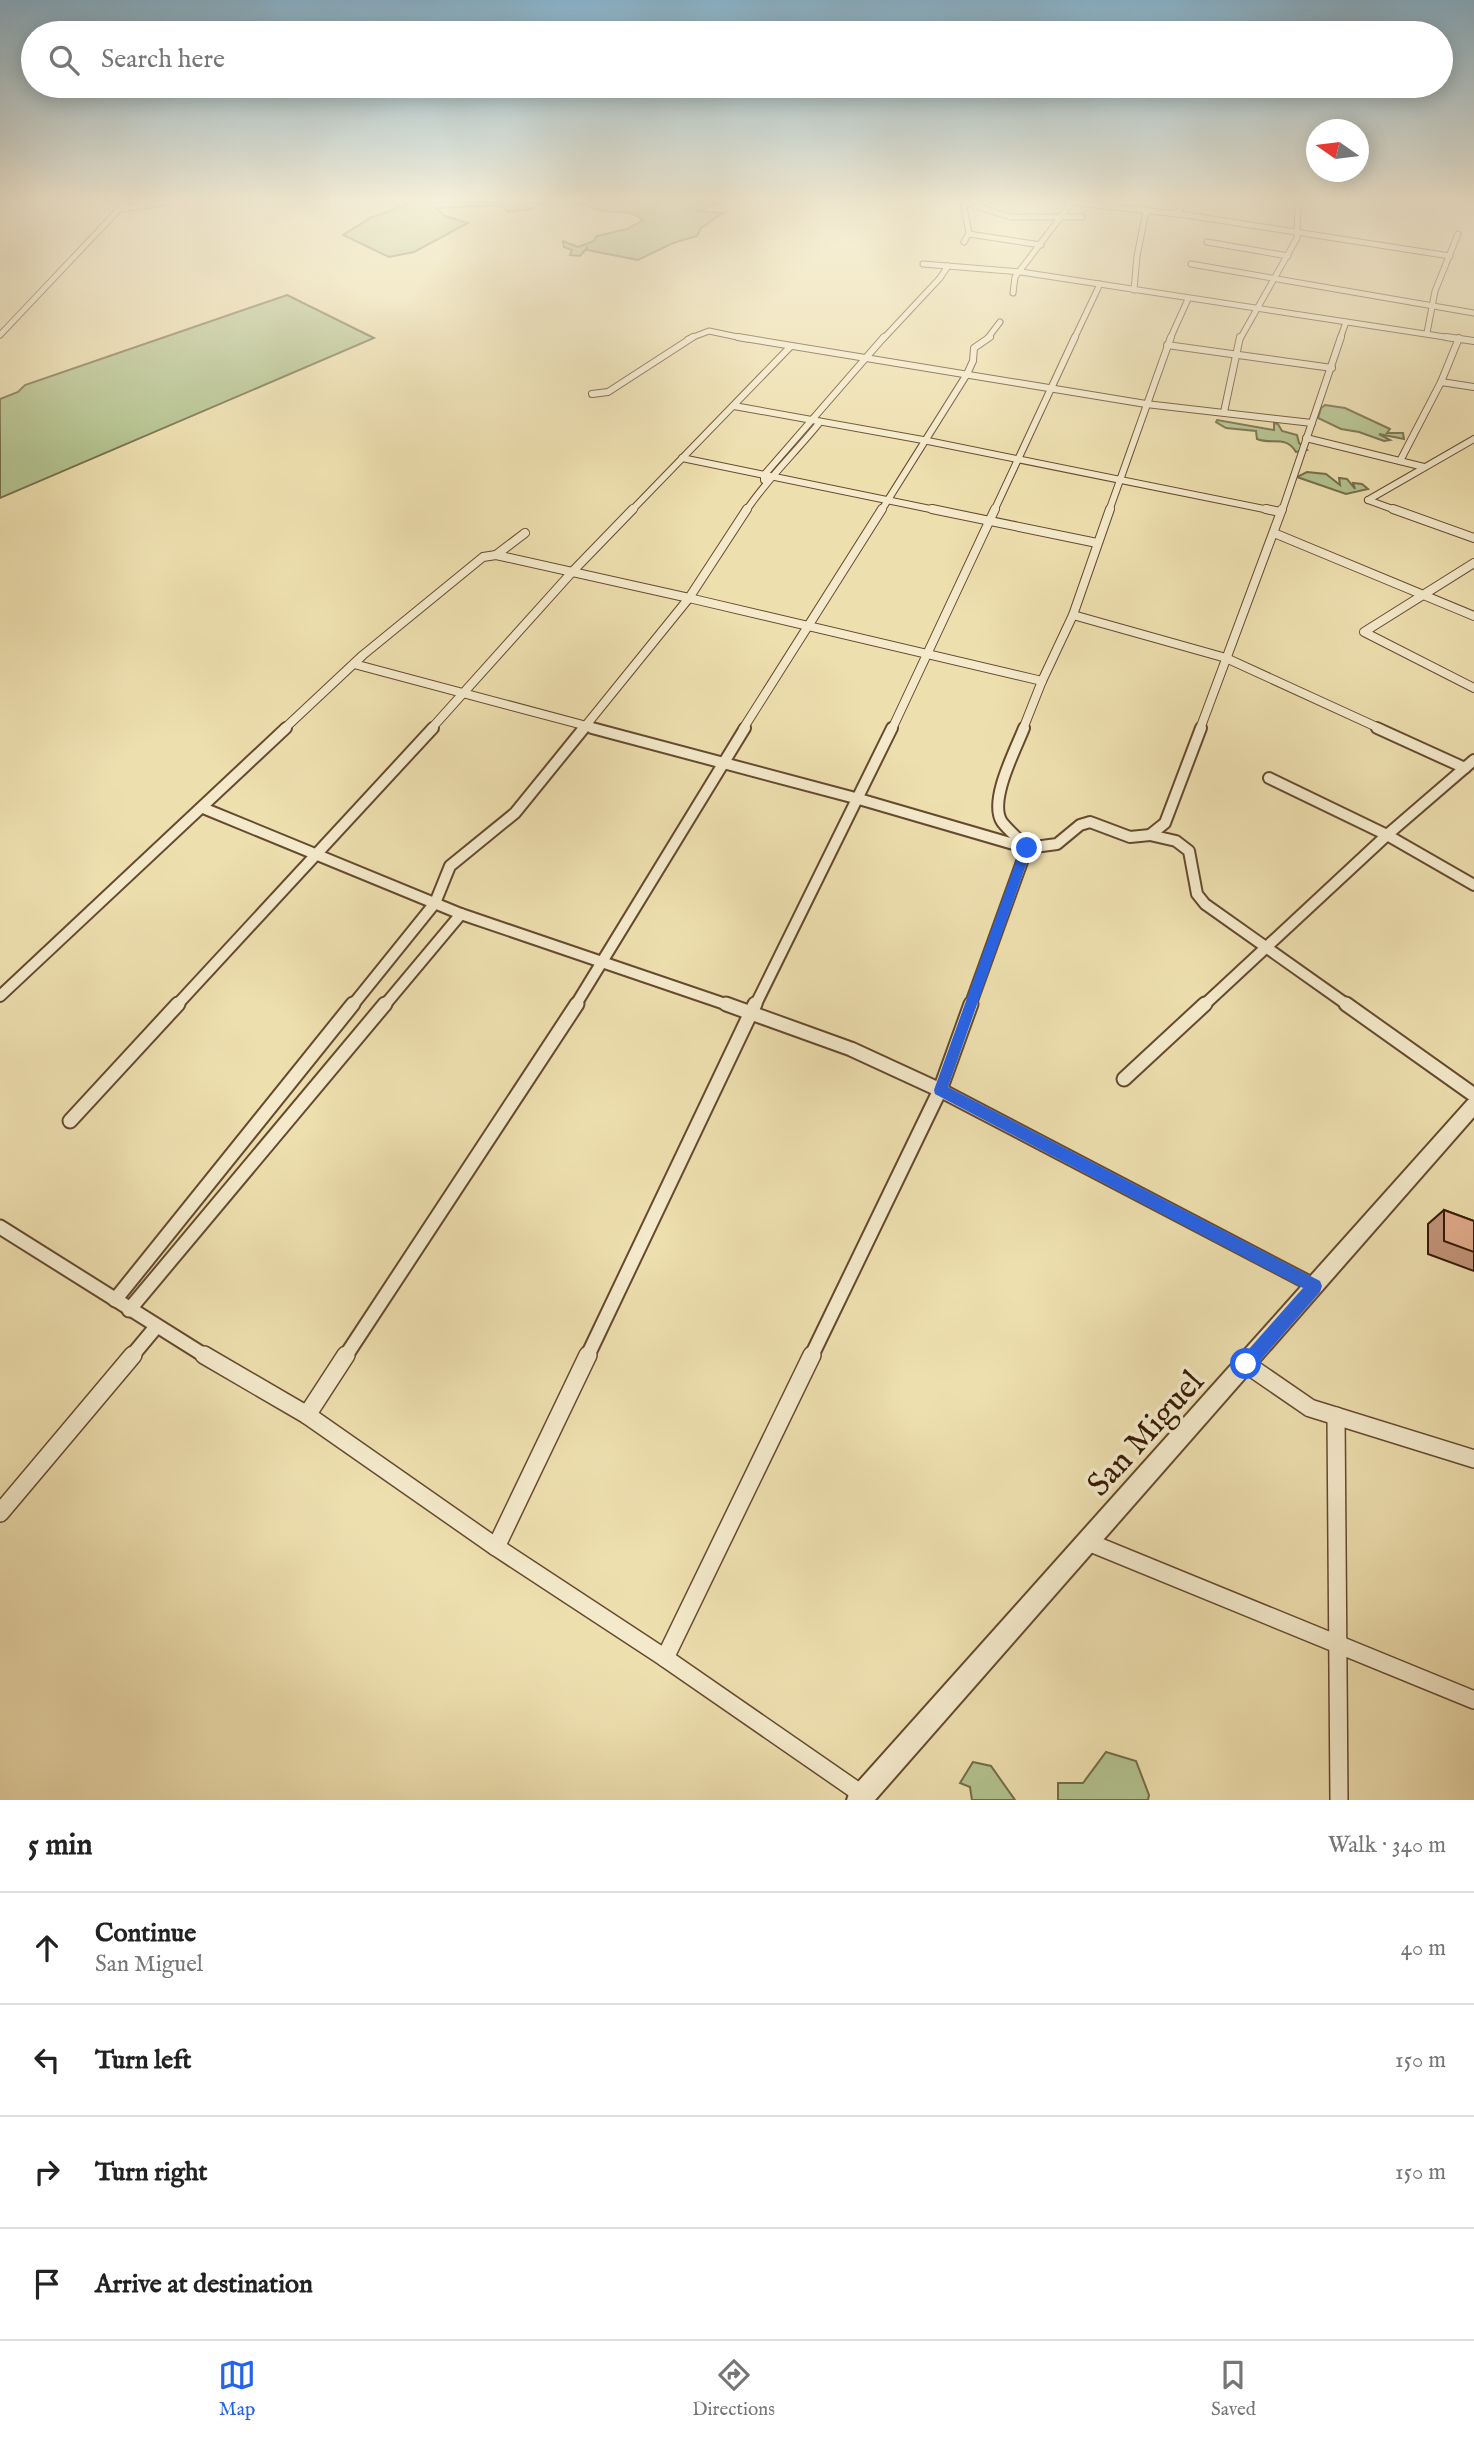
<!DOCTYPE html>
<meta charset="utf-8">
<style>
:root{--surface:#fff;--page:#f2f2f2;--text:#222;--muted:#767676;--line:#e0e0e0;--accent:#2563eb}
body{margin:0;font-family:"IM FELL English",serif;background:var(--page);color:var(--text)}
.compass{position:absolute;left:1306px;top:119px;width:63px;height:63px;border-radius:50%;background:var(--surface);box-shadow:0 4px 18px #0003;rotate:284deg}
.stop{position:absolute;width:21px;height:21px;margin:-16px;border:5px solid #2563eb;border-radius:50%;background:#fff}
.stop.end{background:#2563eb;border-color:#fff;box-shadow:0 2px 7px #0008}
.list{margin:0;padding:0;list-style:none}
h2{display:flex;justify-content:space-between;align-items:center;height:91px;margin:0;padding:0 28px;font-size:30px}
h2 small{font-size:23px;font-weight:400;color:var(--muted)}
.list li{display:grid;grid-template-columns:46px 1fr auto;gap:21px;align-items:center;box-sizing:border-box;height:112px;padding:0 28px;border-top:2px solid var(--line)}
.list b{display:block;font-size:26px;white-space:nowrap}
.list p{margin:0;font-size:23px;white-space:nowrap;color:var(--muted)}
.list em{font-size:23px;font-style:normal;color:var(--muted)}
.icon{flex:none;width:38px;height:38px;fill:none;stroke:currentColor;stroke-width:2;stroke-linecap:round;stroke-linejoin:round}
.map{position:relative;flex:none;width:1474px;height:1800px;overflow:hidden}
.search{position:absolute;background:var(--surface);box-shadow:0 4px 18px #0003;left:21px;right:21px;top:21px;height:77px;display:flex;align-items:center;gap:18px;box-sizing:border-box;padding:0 24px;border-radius:38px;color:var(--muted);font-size:26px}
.sheet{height:539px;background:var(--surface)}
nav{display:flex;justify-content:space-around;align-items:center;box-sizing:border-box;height:98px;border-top:2px solid var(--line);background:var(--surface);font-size:19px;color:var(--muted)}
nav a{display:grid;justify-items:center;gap:4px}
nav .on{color:var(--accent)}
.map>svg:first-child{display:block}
.green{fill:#b3c38f;stroke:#756e4a;stroke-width:2}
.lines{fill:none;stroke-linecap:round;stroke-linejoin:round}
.minor-far5-casing{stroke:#654a2f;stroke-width:7}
.minor-far4-casing{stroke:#654a2f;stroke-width:8}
.minor-far3-casing{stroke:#654a2f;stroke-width:10}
.minor-far2-casing{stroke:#654a2f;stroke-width:14}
.minor-far1-casing{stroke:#654a2f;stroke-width:17}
.minor-casing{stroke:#654a2f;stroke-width:20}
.tertiary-casing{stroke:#654a2f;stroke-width:4}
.minor-far5{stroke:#f4eacb;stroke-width:5}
.minor-far4{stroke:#f4eacb;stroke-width:6}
.minor-far3{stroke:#f4eacb;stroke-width:8}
.minor-far2{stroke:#f4eacb;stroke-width:10}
.minor-far1{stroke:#f4eacb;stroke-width:13}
.minor{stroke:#f4eacb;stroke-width:17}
.tertiary{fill:#f4eacb;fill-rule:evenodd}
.wall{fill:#c3957a;stroke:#371904;stroke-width:2}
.building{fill:#e3ad8e;stroke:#371904;stroke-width:2}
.route{fill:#2563eb}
.labels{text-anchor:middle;stroke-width:7;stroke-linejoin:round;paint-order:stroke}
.near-street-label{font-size:33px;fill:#371904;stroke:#f4eacb}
</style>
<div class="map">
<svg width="1474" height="1800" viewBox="0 0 1474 1800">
<rect width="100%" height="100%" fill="#eedfaf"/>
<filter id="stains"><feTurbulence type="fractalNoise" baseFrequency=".00286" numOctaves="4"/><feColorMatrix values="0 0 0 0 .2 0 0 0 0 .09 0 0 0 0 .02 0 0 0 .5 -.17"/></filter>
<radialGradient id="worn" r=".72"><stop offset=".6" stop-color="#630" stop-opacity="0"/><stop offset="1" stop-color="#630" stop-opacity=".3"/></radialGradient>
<g class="green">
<polygon points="414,202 546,202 530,209 508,212 501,205 436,208 445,216 468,223 414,252 389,257 343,235 370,218"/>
<path d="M 574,202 L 723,202 L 696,211 L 723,213 L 701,228 L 697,236 L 673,243 L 638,260 L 587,250 L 587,248 L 580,256 L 570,255 L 572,250 L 564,247 L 563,241 L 578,247 L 594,241 L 597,236 L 627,229 L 643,220 C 626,207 618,215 600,210 C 592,208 583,204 574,202 Z"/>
<polygon points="287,295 374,338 0,498 0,399 18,392 25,385"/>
<polygon points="1325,405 1345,408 1390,429 1387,433 1403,433 1404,439 1379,434 1390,440 1384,441 1359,432 1341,429 1318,418 1321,408"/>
<path d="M 1217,420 L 1274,430 L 1274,423 L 1278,424 L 1282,431 L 1297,435 L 1299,443 L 1307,450 L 1296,452 C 1286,435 1272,445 1257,439 L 1256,431 L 1226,428 L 1216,422 Z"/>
<polygon points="1307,472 1326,474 1340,485 1339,478 1347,479 1355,489 1353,483 1362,484 1368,489 1346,494 1297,477"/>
<polygon points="1106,1752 1136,1761 1149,1795 1148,1800 1058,1800 1058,1783 1083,1783"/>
<polygon points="973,1762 991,1766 1015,1800 972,1800 970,1787 960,1783"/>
</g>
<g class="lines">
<g class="minor-far5-casing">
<g id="minor-far5">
<polyline points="963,202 1011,217 1082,217"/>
<polyline points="963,202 969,233 964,242"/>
<polyline points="1068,202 1186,215 1450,256"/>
<polyline points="119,209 171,202"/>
<polyline points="1176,214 1185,202"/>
<polyline points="969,234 1041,245"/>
<polyline points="1207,242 1288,256"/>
<polyline points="923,264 1021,272 1458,339"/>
<polyline points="1191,264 1474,313"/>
<polyline points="1134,290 1137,256 1146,211"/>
<polyline points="1013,293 1015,277 1072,202"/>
<polyline points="1427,333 1435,291 1458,234"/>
<polyline points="0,335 126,202"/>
<polyline points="688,339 709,331 747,339"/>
<polyline points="883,339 940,278 948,266"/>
<polyline points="987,339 1000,322"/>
<polyline points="1074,339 1100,284"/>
<polyline points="1170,339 1188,299"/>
<polyline points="1240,339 1297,238 1298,202"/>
<polyline points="1340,339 1346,322"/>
</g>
</g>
<g class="minor-far4-casing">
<g id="minor-far4">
<polyline points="738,337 1146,404 1312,423"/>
<polyline points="1446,337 1474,341"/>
<polyline points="1167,345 1332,368"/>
<polyline points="1441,382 1474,387"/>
<polyline points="592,394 608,392 693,337"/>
<polyline points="734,406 923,440 1274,511"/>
<polyline points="1224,412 1240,337"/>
<polyline points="1306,438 1424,467"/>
<polyline points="682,458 940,511"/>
<polyline points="1400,461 1441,382 1459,338"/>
<polyline points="764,480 764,475 884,337"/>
<polyline points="1368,500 1474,439"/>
<polyline points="1368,500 1398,511"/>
<polyline points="631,511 790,347"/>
<path d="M 746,511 C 767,479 796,452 820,422"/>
<polyline points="881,511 967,374 973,361 974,348 990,337"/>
<polyline points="994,511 1075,337"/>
<polyline points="1109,511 1171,337"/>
<polyline points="1282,511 1341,337"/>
</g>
</g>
<g class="minor-far3-casing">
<g id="minor-far3">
<polyline points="932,509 1097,543"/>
<polyline points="1266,509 1280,512"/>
<polyline points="1393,509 1474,538"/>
<polyline points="1274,533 1474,616"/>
<polyline points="496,555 689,598 747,509"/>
<polyline points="1474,563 1364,632 1474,688"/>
<polyline points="1073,615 1226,658 1381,729"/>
<polyline points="354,664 598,729"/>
<polyline points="284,729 363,655 483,557 496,555 525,533"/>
<polyline points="431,729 573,571 633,509"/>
<polyline points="583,729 689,598 1042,681"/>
<polyline points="743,729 882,509"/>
<polyline points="892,729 995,509"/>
<polyline points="1023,729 1042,681 1073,615 1110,509"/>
<polyline points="1200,729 1282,509"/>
</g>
</g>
<g class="minor-far2-casing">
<g id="minor-far2">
<polyline points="592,728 859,799 1027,848 1057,844 1080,825 1090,822 1130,837 1150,835 1165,823 1201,728"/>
<path d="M 1024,728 C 1016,749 988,801 1002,822 C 1008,830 1018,838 1025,846"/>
<polyline points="1377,728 1465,768"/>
<polyline points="1269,778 1387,835 1474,885"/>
<polyline points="203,808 461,914 731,1006"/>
<polyline points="1150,835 1176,841 1189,851 1197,894 1205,904 1349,1006"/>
<polyline points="0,996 286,728"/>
<polyline points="176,1006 433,728"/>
<polyline points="352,1006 435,903 450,866 515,813 584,728"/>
<polyline points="384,1006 461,914"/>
<polyline points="575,1006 745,728"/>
<polyline points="755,1006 892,728"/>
<polyline points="970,1006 1027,848"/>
<polyline points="1203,1006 1387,835 1474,760"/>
</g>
</g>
<g class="minor-far1-casing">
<g id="minor-far1">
<polyline points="726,1004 851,1049 940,1090 1315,1286"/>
<polyline points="1346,1004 1474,1095"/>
<polyline points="1124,1079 1205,1004"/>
<polyline points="70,1121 178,1004"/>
<polyline points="0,1227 207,1357"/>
<polyline points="115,1300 353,1004"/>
<polyline points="129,1310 385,1004"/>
<polyline points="131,1357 156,1327"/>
<polyline points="345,1357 577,1004"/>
<polyline points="587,1357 755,1004"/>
<polyline points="811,1357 940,1090 971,1004"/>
</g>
</g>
<g class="minor-casing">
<g id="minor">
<polyline points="204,1355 307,1415 496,1547 665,1658 863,1795"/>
<polyline points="1246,1364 1310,1408 1474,1459"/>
<polyline points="307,1415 346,1355"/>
<polyline points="1336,1416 1339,1800"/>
<polyline points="0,1513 133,1355"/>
<polyline points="1088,1542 1474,1700"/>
<polyline points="496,1547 588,1355"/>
<polyline points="665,1658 812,1355"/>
</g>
</g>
<g class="tertiary-casing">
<polygon id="tertiary" points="1474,1098 1474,1117 875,1800 847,1800 850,1791 1468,1100"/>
</g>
<use href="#minor-far5" class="minor-far5"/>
<use href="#minor-far4" class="minor-far4"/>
<use href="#minor-far3" class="minor-far3"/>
<use href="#minor-far2" class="minor-far2"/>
<use href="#minor-far1" class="minor-far1"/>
<use href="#minor" class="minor"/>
<use href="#tertiary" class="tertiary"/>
</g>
<polygon class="wall" points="1444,1210 1474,1221 1474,1271 1428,1254 1428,1224"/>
<polygon class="building" points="1444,1210 1474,1221 1474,1252 1444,1241"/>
<linearGradient id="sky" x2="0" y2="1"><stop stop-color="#89b7d2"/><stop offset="0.44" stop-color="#f7f1db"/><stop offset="1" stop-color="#f7f1db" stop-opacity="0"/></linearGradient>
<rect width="1474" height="454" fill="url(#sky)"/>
<polygon class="route" points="1027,844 1032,848 948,1087 1320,1281 1322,1286 1320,1292 1252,1370 1246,1372 1241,1370 1238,1364 1241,1358 1303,1288 935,1094 934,1090 1021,848"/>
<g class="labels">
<g class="near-street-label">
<text transform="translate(1144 1432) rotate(-48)" y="12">San Miguel</text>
</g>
</g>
<rect width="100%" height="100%" filter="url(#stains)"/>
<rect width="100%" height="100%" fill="url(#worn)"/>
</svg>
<svg class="compass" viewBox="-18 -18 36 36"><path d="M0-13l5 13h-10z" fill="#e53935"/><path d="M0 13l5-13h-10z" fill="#767676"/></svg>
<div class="stop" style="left:1246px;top:1364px"></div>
<div class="stop end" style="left:1027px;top:848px"></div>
<div class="search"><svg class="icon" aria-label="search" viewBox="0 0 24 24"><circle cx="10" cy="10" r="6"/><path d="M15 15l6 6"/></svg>Search here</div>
</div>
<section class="sheet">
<h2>5 min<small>Walk · 340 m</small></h2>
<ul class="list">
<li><svg class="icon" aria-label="ahead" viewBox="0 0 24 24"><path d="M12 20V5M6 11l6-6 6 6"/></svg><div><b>Continue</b><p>San Miguel</p></div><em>40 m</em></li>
<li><svg class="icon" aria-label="left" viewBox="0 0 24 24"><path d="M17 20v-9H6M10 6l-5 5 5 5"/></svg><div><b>Turn left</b></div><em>150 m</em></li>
<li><svg class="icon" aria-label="right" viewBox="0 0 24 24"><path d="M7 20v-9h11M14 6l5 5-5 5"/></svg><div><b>Turn right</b></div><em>150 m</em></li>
<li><svg class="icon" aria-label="arrive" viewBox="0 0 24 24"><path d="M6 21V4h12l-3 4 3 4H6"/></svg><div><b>Arrive at destination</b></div></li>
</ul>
</section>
<nav>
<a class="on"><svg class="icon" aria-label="map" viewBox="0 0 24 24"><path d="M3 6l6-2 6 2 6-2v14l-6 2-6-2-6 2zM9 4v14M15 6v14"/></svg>Map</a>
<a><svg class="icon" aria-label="directions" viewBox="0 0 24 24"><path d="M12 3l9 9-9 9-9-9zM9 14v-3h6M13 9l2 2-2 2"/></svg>Directions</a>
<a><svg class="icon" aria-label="saved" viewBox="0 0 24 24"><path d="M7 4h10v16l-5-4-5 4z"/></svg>Saved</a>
</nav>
